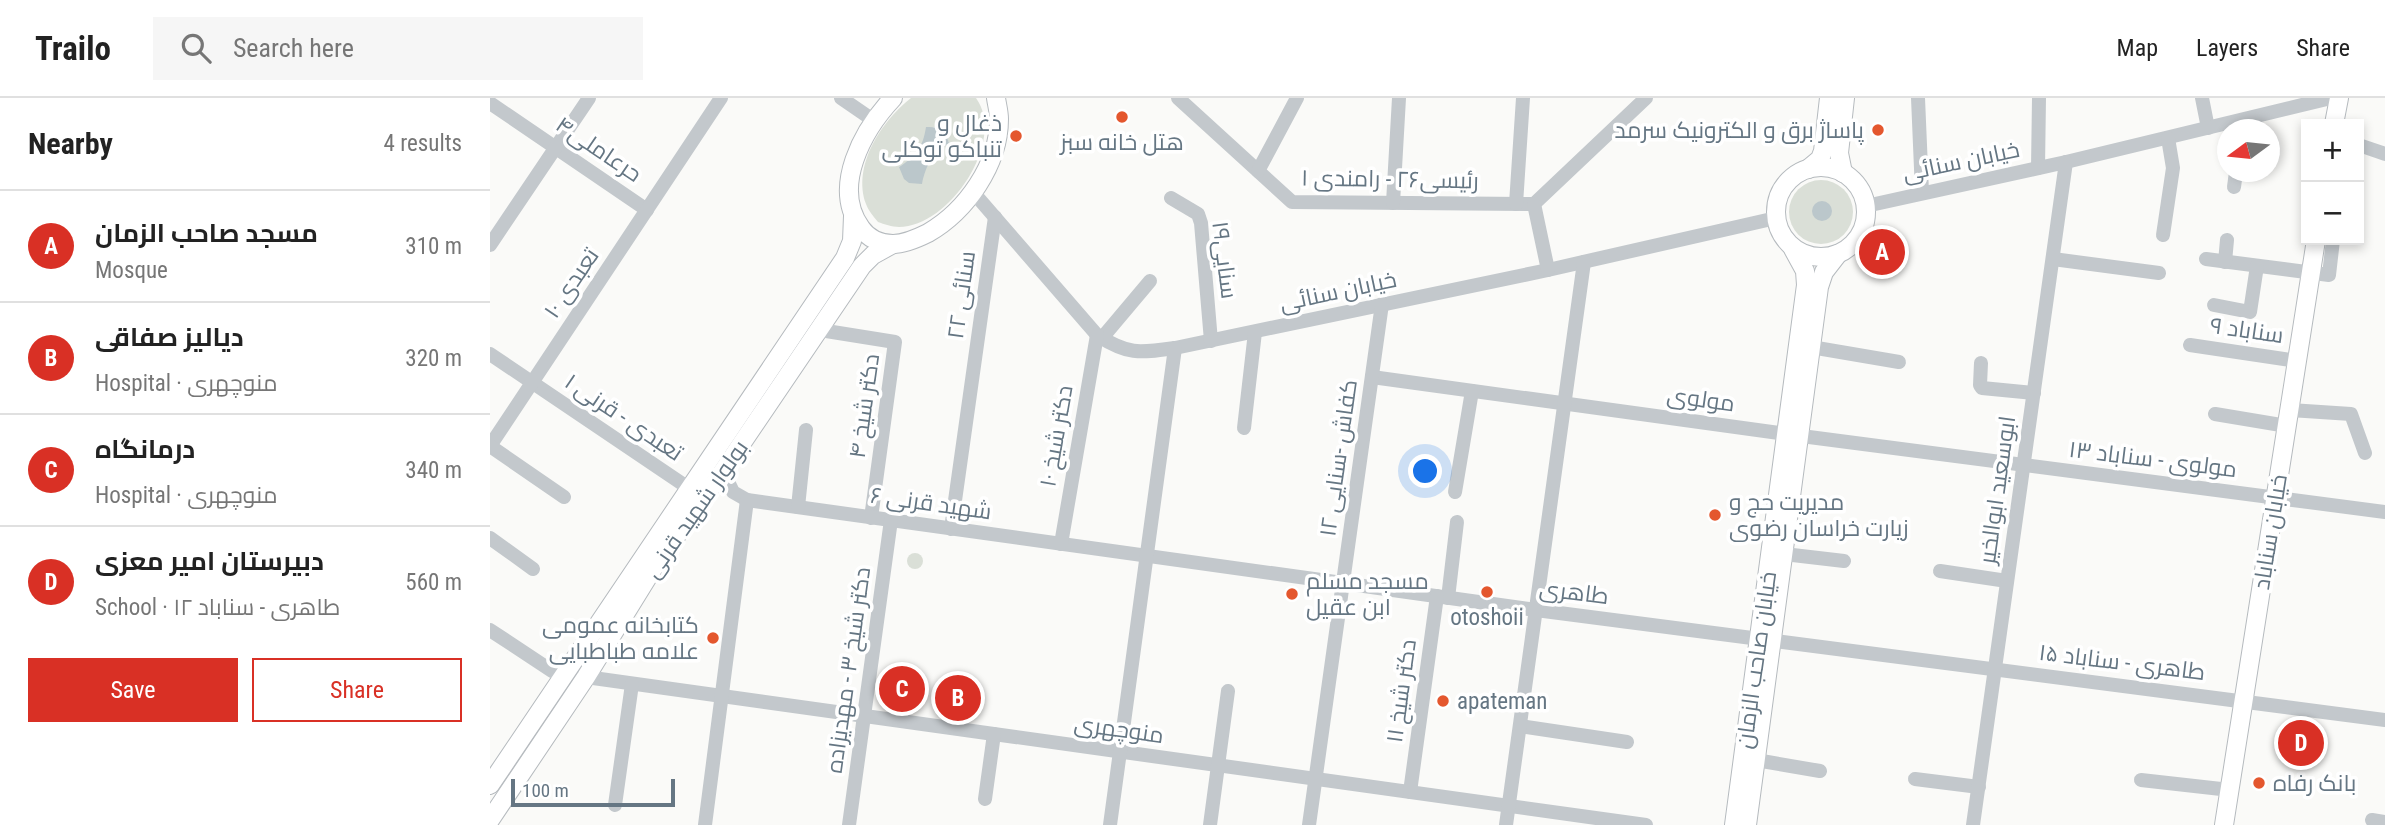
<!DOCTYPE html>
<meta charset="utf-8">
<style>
:root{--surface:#fff;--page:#f6f6f6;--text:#222;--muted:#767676;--line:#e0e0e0;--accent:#d93025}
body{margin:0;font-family:"Roboto Condensed",Cairo,sans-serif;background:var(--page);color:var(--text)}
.controls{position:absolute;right:21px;top:21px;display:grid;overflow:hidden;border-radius:0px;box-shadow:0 4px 10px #0003}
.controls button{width:63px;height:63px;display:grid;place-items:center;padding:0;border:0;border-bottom:2px solid var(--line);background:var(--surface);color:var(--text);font:35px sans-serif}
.compass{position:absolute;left:1727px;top:21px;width:63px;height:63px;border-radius:50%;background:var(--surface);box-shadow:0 4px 10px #0003;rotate:255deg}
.scale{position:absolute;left:21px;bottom:18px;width:164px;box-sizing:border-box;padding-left:7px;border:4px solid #657683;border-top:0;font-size:19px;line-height:24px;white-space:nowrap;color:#657683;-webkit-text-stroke:5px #fff;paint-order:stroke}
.you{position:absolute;left:936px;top:374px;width:24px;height:24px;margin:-18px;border:5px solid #fff;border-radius:50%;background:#1a73e8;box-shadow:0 0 0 10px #1a73e833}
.badge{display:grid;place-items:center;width:46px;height:46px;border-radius:50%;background:var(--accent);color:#fff;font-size:23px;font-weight:700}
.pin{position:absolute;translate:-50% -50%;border:4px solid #fff;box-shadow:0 2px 7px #0006}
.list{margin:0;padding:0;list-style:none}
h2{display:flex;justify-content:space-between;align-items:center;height:91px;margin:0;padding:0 28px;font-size:30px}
h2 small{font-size:23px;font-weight:400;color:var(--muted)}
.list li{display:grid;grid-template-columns:46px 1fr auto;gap:21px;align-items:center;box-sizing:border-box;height:112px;padding:0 28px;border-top:2px solid var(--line)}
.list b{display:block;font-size:26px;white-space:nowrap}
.list p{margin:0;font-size:23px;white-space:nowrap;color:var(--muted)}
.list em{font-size:23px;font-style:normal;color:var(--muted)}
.actions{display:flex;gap:14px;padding:21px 28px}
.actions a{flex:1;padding:16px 0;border:2px solid var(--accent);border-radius:0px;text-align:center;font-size:24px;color:var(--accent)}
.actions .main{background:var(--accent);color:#fff}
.icon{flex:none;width:38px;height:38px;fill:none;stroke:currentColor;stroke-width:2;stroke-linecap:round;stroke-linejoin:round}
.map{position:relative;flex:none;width:1895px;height:727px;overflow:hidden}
header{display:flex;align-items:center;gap:42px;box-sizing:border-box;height:98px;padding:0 35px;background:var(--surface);border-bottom:2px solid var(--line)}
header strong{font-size:33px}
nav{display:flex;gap:38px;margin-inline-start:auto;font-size:24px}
.search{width:490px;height:63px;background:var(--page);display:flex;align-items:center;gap:18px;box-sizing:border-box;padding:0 24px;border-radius:0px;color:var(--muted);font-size:26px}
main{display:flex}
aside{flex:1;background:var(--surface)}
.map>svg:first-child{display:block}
.green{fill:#dadfd7;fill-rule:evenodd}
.water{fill:#bbc7cb}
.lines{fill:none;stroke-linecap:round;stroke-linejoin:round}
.major-casing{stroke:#b5babe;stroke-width:20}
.minor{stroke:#c3c8cc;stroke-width:14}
.major{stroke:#fff;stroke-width:18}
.poi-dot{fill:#e4572e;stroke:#fff;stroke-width:2.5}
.labels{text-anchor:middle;stroke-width:7;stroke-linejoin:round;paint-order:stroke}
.poi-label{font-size:23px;fill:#657683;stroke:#fff;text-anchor:start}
.street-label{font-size:23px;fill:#657683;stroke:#fff}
</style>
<header>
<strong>Trailo</strong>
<div class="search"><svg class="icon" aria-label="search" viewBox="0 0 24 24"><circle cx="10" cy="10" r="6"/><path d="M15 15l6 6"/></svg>Search here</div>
<nav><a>Map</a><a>Layers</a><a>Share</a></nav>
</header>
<main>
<aside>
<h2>Nearby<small>4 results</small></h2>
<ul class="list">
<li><span class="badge">A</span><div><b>مسجد صاحب الزمان</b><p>Mosque</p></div><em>310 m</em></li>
<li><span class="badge">B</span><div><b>دیالیز صفاقی</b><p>Hospital · منوچهری</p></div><em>320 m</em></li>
<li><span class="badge">C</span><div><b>درمانگاه</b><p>Hospital · منوچهری</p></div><em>340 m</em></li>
<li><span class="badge">D</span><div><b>دبیرستان امیر معزی</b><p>School · طاهری - سناباد ۱۲</p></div><em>560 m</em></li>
</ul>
<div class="actions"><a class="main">Save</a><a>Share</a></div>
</aside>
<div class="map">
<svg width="1895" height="727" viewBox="0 0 1895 727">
<rect width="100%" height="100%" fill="#fafaf8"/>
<g class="green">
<path d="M 421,0 L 486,0 C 517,43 459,129 409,129 C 402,129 394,126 388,124 C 384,119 378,112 376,106 C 362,67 392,23 421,0 ZM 443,29 L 454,34 L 459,45 L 445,55 L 435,69 L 409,69 L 424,60 Z"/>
<circle cx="1331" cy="114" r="32"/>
<circle cx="425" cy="463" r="8"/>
</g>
<g class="water">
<path d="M 436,29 C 449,28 456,33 459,45 C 443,56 436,66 432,86 L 419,85 L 414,81 L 409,69 C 426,58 433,49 436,29 Z"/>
<circle cx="1332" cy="113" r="10"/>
</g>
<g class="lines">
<g class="major-casing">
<g id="major">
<path d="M 403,0 C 373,32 341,89 371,130 C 378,140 390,146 403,146 C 414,146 428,140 438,135 C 476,113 509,67 509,21 C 509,14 507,7 506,0"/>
<polyline points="1844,26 1849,0"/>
<circle cx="1331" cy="114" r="45"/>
<polyline points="1318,71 1330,61 1333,53 1339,0"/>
<polyline points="1353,75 1349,55 1355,0"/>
<polyline points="0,687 355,160 362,143 363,118"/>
<polyline points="0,722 96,579 164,469 233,373 372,168 383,157 403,146"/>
<polyline points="1244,727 1316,187 1315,173 1303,151"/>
<polyline points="1257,727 1329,189 1334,174 1348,156"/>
<polyline points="1734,727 1826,142"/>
</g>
</g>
<g class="minor">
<polyline points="351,0 383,22"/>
<polyline points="688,0 802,104 1044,106"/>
<polyline points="1428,0 1432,94"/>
<polyline points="1712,0 1718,30"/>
<polyline points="0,5 157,112"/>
<polyline points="1869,47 1895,56"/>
<polyline points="1548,70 1549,0"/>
<polyline points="768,73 807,0"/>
<polyline points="1744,89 1746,74"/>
<path d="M 483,94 L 607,237 C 638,257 649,255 685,250 L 1058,172 L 1286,120"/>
<polyline points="681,100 708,116 711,125 721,243"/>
<polyline points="903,105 909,0"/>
<polyline points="1026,106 1033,0"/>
<polyline points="1044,106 1156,0"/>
<polyline points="1044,106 1058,172"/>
<polyline points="1376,108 1576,64 1841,0"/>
<polyline points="1673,137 1683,70 1678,40"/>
<polyline points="0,147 99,0"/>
<polyline points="1563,161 1669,175"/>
<polyline points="1716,161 1839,177 1843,142"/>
<polyline points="1735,164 1737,142"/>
<polyline points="1724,207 1760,214 1767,168"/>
<polyline points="330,232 405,244 381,420"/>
<polyline points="612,240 660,183"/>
<polyline points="1700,247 1807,263"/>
<polyline points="1321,249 1409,264"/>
<polyline points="0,256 200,391"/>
<polyline points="1491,265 1490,287 1492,290 1544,295"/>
<polyline points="882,279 1296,336 1895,414"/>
<polyline points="1800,312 1861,316 1875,355"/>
<polyline points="1725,316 1797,328"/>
<polyline points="754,330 765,234"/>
<polyline points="0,348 231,0"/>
<polyline points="0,348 74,399"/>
<polyline points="233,373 243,394 257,402 1046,512 1895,622"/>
<polyline points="965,394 982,293"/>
<polyline points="308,409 316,332"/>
<polyline points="461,431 505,119"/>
<polyline points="0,440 43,471"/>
<polyline points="571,446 607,237"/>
<polyline points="1294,456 1354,463"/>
<polyline points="1450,473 1517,483"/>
<polyline points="958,500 967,424"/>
<polyline points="0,532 62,573"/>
<polyline points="96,579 1156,727"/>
<polyline points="1030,628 1137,644"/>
<polyline points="1266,662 1330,673"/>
<polyline points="1425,681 1489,689"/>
<polyline points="1651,682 1740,692"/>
<polyline points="920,694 947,498"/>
<polyline points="495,701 504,636"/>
<polyline points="125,707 142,586"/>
<polyline points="1882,722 1895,724"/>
<polyline points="215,727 257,402"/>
<polyline points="359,727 401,422"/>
<polyline points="620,727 685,250"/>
<polyline points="720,727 738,593"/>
<polyline points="819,727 892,206"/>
<polyline points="1016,727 1094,164"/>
<polyline points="1483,727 1576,64"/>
</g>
<use href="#major" class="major"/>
</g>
<g class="poi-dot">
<circle cx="632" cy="19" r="7"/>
<circle cx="1388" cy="32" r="7"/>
<circle cx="526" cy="38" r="7"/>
<circle cx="1225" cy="417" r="7"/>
<circle cx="997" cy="494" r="7"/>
<circle cx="802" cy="496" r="7"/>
<circle cx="223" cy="540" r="7"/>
<circle cx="953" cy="603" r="7"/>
<circle cx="1769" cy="685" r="7"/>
</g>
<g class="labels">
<g class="poi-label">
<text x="512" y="33" text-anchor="end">ذغال و<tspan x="512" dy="26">تنباکو توکلی</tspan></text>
<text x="1374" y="40" text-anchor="end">پاساژ برق و الکترونیک سرمد</text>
<text x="632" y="52" text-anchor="middle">هتل خانه سبز</text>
<text x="1239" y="412">مدیریت حج و<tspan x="1239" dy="26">زیارت خراسان رضوی</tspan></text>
<text x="816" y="491">مسجد مسلم<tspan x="816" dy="26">ابن عقیل</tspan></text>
<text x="997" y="527" text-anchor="middle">otoshoii</text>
<text x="209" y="535" text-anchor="end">کتابخانه عمومی<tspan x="209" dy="26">علامه طباطبایی</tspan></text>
<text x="967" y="611">apateman</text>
<text x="1783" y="693">بانک رفاه</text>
</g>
<g class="street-label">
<text transform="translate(109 51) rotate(34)" y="8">حرعاملی۴</text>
<text transform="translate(1471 63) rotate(-12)" y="8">خیابان سنائی</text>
<text transform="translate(900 81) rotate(1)" y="8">رئیسی۲۶ - رامندی ۱</text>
<text transform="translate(735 162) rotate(83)" y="8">سنایی۱۹</text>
<text transform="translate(81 185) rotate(-56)" y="8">تعبدی ۱۰</text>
<text transform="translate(848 193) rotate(-12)" y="8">خیابان سنائی</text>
<text transform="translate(471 197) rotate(-82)" y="8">سنائی ۲۲</text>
<text transform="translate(1757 232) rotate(8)" y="8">سناباد ۹</text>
<text transform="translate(1211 301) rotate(8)" y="8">مولوی</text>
<text transform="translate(374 308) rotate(-82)" y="8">دکتر شیخ ۴</text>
<text transform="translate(134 319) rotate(34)" y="8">تعبدی - قرنی ۱</text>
<text transform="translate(566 338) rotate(-80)" y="8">دکتر شیخ ۱۰</text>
<text transform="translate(848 360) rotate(-82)" y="8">کفاش -سنایی ۱۲</text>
<text transform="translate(1663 361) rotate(7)" y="8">مولوی - سناباد ۱۳</text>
<text transform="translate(1507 392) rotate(-82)" y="8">ابوسعید ابوالخیر</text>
<text transform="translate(441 405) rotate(8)" y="8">شهید قرنی ۶</text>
<text transform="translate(206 411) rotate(-55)" y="8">بولوار شهید قرنی</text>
<text transform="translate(1780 434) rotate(-81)" y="8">خیابان سناباد</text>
<text transform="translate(1084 494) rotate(7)" y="8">طاهری</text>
<text transform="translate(1266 562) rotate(-82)" y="8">خیابان صاحب الزمان</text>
<text transform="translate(1632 564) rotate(7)" y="8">طاهری - سناباد ۱۵</text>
<text transform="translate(358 572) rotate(-82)" y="8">دکتر شیخ ۳ - مهدیزاده</text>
<text transform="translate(911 593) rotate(-82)" y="8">دکتر شیخ ۱۱</text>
<text transform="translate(629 631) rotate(8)" y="8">منوچهری</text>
</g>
</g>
</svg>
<div class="controls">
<button>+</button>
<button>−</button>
</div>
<svg class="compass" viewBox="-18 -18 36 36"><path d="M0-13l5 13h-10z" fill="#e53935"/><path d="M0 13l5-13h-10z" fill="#767676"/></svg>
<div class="scale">100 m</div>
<div class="you"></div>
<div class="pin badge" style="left:1392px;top:154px">A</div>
<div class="pin badge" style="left:468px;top:600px">B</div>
<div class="pin badge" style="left:412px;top:591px">C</div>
<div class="pin badge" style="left:1811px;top:645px">D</div>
</div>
</main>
